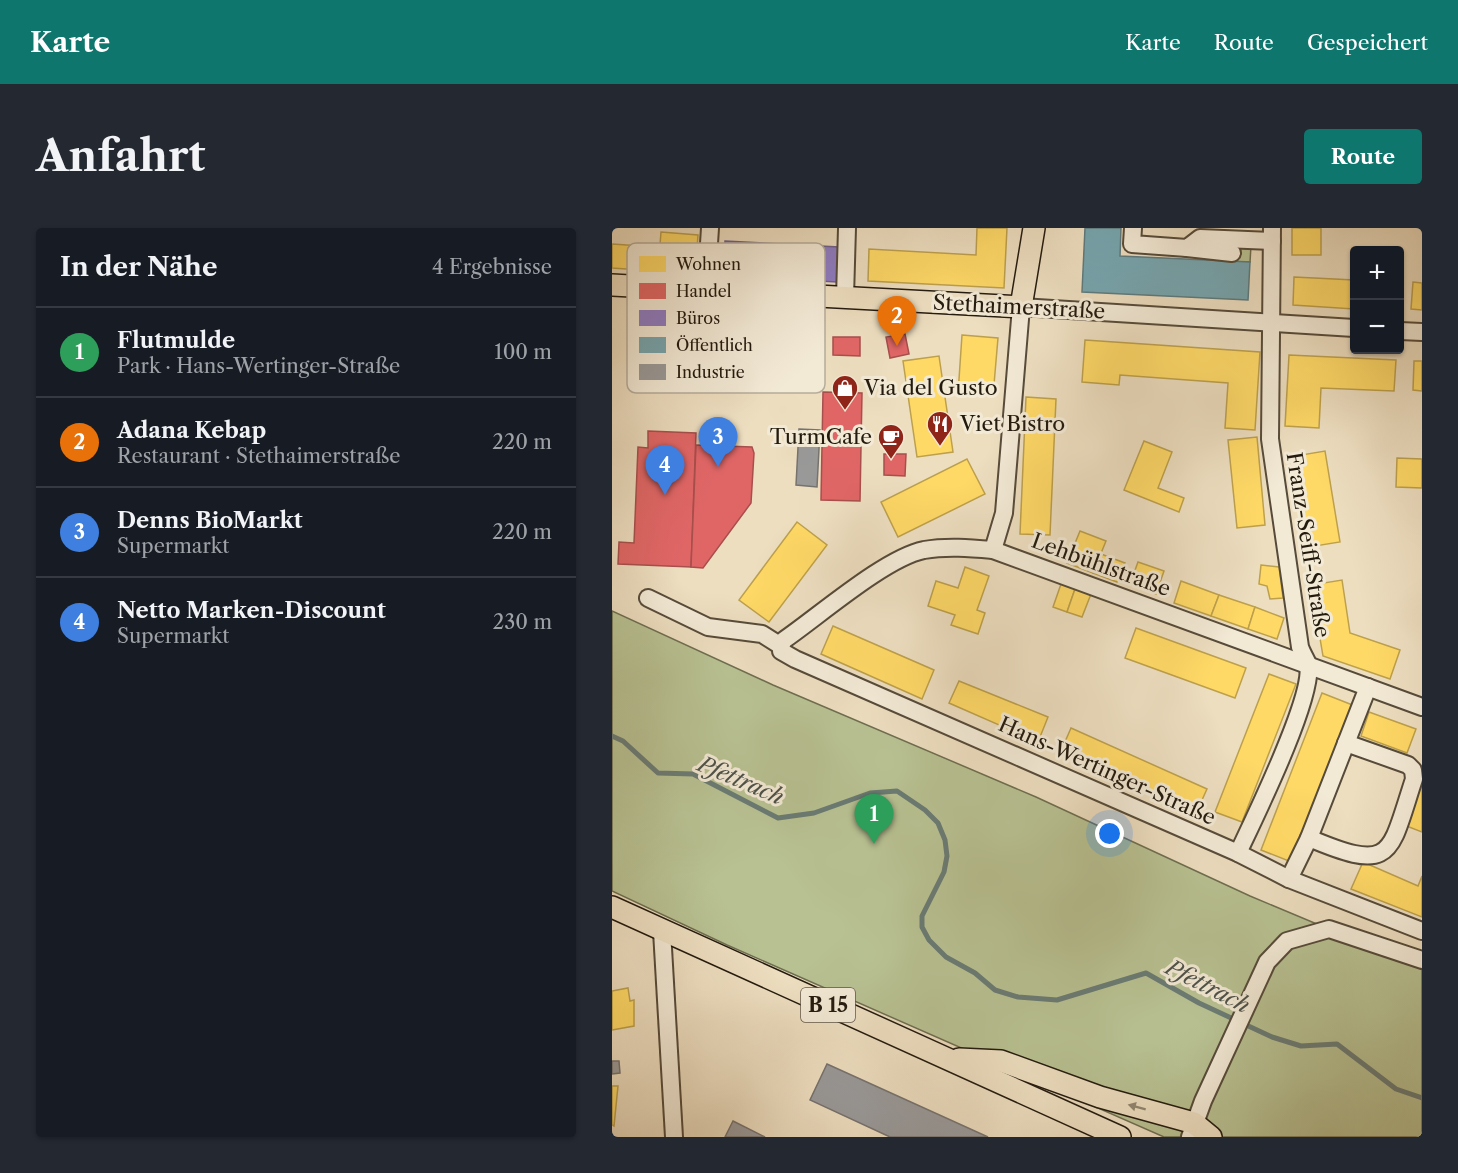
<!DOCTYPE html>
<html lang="de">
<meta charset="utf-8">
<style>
:root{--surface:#171b24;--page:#242831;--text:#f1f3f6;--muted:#9ea1a6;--line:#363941;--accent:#0f766e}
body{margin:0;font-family:"Libre Caslon Text",serif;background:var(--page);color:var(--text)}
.controls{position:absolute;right:18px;top:18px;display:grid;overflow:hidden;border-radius:6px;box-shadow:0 2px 4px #0004}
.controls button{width:54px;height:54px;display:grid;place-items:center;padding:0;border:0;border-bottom:2px solid var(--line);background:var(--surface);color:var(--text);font:30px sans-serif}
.you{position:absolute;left:498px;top:606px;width:21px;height:21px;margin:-15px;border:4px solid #fff;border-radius:50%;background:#1a73e8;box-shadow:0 0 0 9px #1a73e833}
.badge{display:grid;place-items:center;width:39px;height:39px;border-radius:50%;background:var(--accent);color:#fff;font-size:20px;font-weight:700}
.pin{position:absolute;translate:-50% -50px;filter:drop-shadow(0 2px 3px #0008)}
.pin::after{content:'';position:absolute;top:32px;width:21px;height:18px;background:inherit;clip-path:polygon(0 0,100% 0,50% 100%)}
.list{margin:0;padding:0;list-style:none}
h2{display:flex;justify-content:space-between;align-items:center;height:78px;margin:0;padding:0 24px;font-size:26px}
h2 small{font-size:20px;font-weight:400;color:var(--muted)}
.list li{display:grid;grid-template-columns:39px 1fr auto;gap:18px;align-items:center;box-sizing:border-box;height:90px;padding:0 24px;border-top:2px solid var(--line)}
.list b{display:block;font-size:22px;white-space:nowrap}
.list p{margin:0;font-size:20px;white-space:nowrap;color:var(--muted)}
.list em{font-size:20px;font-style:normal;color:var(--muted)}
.map{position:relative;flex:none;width:810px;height:909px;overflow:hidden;border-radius:6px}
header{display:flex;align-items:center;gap:36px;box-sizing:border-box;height:84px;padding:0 30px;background:var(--accent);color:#fff}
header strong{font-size:28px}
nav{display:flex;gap:33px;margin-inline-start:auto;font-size:21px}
.intro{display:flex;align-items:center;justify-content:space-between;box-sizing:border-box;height:144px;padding:0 36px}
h1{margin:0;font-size:42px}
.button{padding:15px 27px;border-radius:6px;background:var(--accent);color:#fff;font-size:21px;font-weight:700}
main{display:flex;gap:36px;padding:0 36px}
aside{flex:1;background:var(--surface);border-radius:6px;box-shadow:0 2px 4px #0004}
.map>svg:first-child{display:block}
.green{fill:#b8c192;stroke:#6e6e50;stroke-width:1.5}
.homes{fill:#ffd966;stroke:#bda04c;stroke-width:1.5}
.shops{fill:#e06666;stroke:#a74f4c;stroke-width:1.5}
.offices{fill:#8e7cc3;stroke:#6e5f8d;stroke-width:1.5}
.public{fill:#76a5af;stroke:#5d7b7f;stroke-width:1.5}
.industry{fill:#999;stroke:#76736f;stroke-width:1.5}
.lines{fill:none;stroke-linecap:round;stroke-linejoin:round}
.stream{stroke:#6a7b74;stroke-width:5}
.minor-casing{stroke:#564b3a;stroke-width:20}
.major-casing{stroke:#231a0e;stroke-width:24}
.minor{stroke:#f3ead6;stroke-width:16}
.major{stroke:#eddec0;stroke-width:21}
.oneway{fill:#928670}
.labels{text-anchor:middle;stroke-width:6;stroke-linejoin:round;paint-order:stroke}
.shield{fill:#f3ead6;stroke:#61584a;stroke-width:1.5}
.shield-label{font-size:20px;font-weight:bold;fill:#231a0e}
.street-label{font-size:21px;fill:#231a0e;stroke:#f3ead6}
.poi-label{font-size:21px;fill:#231a0e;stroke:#f3ead6;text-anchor:start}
.water-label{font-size:22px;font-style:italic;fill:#4d524a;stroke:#f3ead6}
.key{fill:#f3ead6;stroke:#b5ac9a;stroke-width:1.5}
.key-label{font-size:16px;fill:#231a0e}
</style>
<header>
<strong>Karte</strong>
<nav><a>Karte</a><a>Route</a><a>Gespeichert</a></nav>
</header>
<div class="intro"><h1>Anfahrt</h1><a class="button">Route</a></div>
<main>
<aside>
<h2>In der Nähe<small>4 Ergebnisse</small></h2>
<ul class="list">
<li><span class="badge" style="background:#2e9e5b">1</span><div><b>Flutmulde</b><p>Park · Hans-Wertinger-Straße</p></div><em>100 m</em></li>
<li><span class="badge" style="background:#e8710a">2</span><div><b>Adana Kebap</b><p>Restaurant · Stethaimerstraße</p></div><em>220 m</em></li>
<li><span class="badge" style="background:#3f7fe0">3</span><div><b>Denns BioMarkt</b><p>Supermarkt</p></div><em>220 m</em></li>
<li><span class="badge" style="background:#3f7fe0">4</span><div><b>Netto Marken-Discount</b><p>Supermarkt</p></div><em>230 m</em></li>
</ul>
</aside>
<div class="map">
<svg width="810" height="909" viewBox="0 0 810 909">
<rect width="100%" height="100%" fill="#eddec0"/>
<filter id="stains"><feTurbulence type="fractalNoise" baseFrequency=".00333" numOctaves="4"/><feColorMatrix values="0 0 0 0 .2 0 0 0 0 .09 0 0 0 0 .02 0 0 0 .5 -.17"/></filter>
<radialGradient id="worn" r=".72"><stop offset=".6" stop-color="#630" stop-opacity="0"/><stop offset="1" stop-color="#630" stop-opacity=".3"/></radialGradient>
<g class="green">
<polygon points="621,17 639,18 638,34 621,34"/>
<polygon points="0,383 161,457 424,569 638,668 810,740 810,909 552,909 115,717 0,663"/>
</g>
<g class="homes">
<polygon points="365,0 395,0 392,60 256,53 257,21 364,27"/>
<rect x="680" y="0" width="29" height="27"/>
<polygon points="49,4 86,7 83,45 46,42"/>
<polygon points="0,16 44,19 43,43 0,40"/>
<polygon points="682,49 742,52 742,81 681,77"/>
<polygon points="801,54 810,55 810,82 799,81"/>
<polygon points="350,107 386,110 381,168 346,166"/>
<polygon points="473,112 648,124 643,202 613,200 616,155 508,147 507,157 470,154"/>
<polygon points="677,127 784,132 782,163 709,160 707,200 673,198"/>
<polygon points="327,128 341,224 305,229 291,133"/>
<polygon points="802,133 810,133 810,163 801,162"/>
<polygon points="414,169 444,171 438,307 408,306"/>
<polygon points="645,209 653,297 625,300 616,212"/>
<polygon points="532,213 560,224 546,260 572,270 567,284 512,262"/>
<polygon points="713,223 728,314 697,319 683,228"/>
<polygon points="785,230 810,231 810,260 784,259"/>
<polygon points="355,231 373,266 286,309 269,274"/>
<polygon points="185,294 215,317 157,394 127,372"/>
<polygon points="468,303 494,313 481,345 455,335"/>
<polygon points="489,326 513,335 505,354 481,345"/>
<polygon points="526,334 552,343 544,366 518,356"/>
<polygon points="649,337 667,339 671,370 658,371 655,358 647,356"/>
<polygon points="353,339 377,348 365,382 373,385 366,406 339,397 343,387 316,378 324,353 346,360"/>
<polygon points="730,352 738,405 788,422 778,451 711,428 699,357"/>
<polygon points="569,353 607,367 599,388 562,375"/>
<polygon points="449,356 463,361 455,384 441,379"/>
<polygon points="463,361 479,366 470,389 455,384"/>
<polygon points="607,367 643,379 636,401 599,388"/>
<polygon points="643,379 672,390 665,411 636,401"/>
<polygon points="221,398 322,442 310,471 209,426"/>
<polygon points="524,400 634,440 623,470 513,430"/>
<polygon points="657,446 684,456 630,594 603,584"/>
<polygon points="347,453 436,489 426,514 337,475"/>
<polygon points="710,465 743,478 682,635 649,622"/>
<polygon points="757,484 804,501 795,525 749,508"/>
<polygon points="459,500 595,561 585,583 449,523"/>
<polygon points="810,548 810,604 792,597"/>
<polygon points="751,634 806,658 810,648 810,689 739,661"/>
<polygon points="16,760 18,773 22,772 22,798 0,802 0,763"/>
<polygon points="0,858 6,858 2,898 0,897"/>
</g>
<g class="shops">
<polygon points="293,106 297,126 278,130 274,109"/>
<polygon points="221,109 248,109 248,128 221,127"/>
<polygon points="211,164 250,165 248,273 209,272"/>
<polygon points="36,203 84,205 79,339 6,336 7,314 22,315 26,219 36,220"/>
<polygon points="84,217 140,219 142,225 139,275 91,340 79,339"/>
<polygon points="272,226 294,226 293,248 272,247"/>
</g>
<polygon class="offices" points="113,13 227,19 225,54 112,48"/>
<polygon class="public" points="473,0 509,0 508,28 638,34 636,72 470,64"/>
<g class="industry">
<polygon points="187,201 208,202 205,259 184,257"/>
<polygon points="0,833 7,833 8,845 0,846"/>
<polygon points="215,836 376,909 278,909 198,872"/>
<polygon points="121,893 153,909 113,909"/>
</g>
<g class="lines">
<polyline class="stream" points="0,508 11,513 46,545 81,546 166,590 202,585 258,565 285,563 313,582 326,595 333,612 335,628 332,644 310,688 310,699 317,712 334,729 363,745 383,762 406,769 445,772 534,745 587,775 660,809 689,818 725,816 784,861 810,870"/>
<g class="minor-casing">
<g id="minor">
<polyline points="521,0 520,16 575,20 588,10 660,13"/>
<polyline points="575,20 620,25"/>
<polyline points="94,62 98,0"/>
<polyline points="233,69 235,0"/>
<polyline points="788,103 810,104"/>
<polyline points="381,322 392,285 409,79 742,100"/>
<polyline points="36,370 96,399 150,406 169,418"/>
<polyline points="169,418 169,423 183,431 626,625 677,651 810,703"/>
<path d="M 169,418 L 172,412 C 207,388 273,330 312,322 C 335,318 358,320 381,322 L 810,479"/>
<path d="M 697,610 C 782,646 777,627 802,551 L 801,542 L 796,537 L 734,515"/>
<path d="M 626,625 C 642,591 703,467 696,436 C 694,431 690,425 688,419 L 658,211 L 660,0"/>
<polyline points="677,651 697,610 756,459"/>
<polyline points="50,703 62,909"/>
<polyline points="578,909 591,873 655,734 675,713 717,701 810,732"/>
</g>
</g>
<g class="major-casing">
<g id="major">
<polyline points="0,57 409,79 422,0"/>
<polyline points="0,679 508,909"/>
<polyline points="347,831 389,833 488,869 582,895 599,909"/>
</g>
</g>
<use href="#minor" class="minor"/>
<use href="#major" class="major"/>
</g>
<defs><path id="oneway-solid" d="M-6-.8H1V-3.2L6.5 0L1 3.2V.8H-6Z" transform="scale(1.5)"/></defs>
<use class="oneway" href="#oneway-solid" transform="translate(525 879) rotate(-165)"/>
<defs>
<g id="shop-pin" transform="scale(1.35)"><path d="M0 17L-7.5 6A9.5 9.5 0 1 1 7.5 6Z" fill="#8f2418" stroke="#f3ead6"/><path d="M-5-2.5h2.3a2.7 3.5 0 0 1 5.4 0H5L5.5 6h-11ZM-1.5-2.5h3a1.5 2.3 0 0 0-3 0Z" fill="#fff"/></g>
<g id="restaurant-pin" transform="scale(1.35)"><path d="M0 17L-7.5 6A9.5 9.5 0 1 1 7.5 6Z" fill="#8f2418" stroke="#f3ead6"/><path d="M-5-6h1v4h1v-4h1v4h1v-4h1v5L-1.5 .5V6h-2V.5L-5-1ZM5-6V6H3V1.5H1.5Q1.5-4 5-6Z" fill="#fff"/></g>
<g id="cafe-pin" transform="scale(1.35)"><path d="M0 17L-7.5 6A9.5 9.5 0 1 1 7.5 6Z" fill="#8f2418" stroke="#f3ead6"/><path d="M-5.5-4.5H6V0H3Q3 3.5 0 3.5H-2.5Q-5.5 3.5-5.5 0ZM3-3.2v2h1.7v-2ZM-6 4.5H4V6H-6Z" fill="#fff"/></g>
</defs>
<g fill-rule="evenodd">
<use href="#shop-pin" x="233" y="160"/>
<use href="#restaurant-pin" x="328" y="196"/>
<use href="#cafe-pin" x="279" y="209"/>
</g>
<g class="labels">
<rect class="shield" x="189" y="760" width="54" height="34" rx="4.5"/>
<g class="shield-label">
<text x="216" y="784">B 15</text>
</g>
<g class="street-label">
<text transform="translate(407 79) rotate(3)" y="7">Stethaimerstraße</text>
<text transform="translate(696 317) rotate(81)" y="7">Franz-Seiff-Straße</text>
<text transform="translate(489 337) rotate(20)" y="7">Lehbühlstraße</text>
<text transform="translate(495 543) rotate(24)" y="7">Hans-Wertinger-Straße</text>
</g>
<g class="poi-label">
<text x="252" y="167">Via del Gusto</text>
<text x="348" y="203">Viet Bistro</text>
<text x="260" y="216" text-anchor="end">TurmCafe</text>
</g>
<g class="water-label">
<text transform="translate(129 552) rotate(23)" y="8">Pfettrach</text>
<text transform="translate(596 758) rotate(27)" y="8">Pfettrach</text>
</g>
</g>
<rect x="15" y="15" width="198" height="150" rx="9" class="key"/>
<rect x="27" y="28" width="27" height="16" fill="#ffd966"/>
<rect x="27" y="55" width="27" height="16" fill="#e06666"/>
<rect x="27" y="82" width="27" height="16" fill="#8e7cc3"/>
<rect x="27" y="109" width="27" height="16" fill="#76a5af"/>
<rect x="27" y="136" width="27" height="16" fill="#999"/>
<g class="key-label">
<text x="64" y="42">Wohnen</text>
<text x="64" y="69">Handel</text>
<text x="64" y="96">Büros</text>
<text x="64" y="123">Öffentlich</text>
<text x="64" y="150">Industrie</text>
</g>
<rect width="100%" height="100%" filter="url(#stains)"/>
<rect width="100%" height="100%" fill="url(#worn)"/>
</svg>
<div class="controls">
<button>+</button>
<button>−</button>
</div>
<div class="you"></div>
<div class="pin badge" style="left:262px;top:616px;background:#2e9e5b">1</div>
<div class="pin badge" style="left:285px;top:118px;background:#e8710a">2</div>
<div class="pin badge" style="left:106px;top:239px;background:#3f7fe0">3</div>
<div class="pin badge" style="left:53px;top:267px;background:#3f7fe0">4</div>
</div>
</main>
